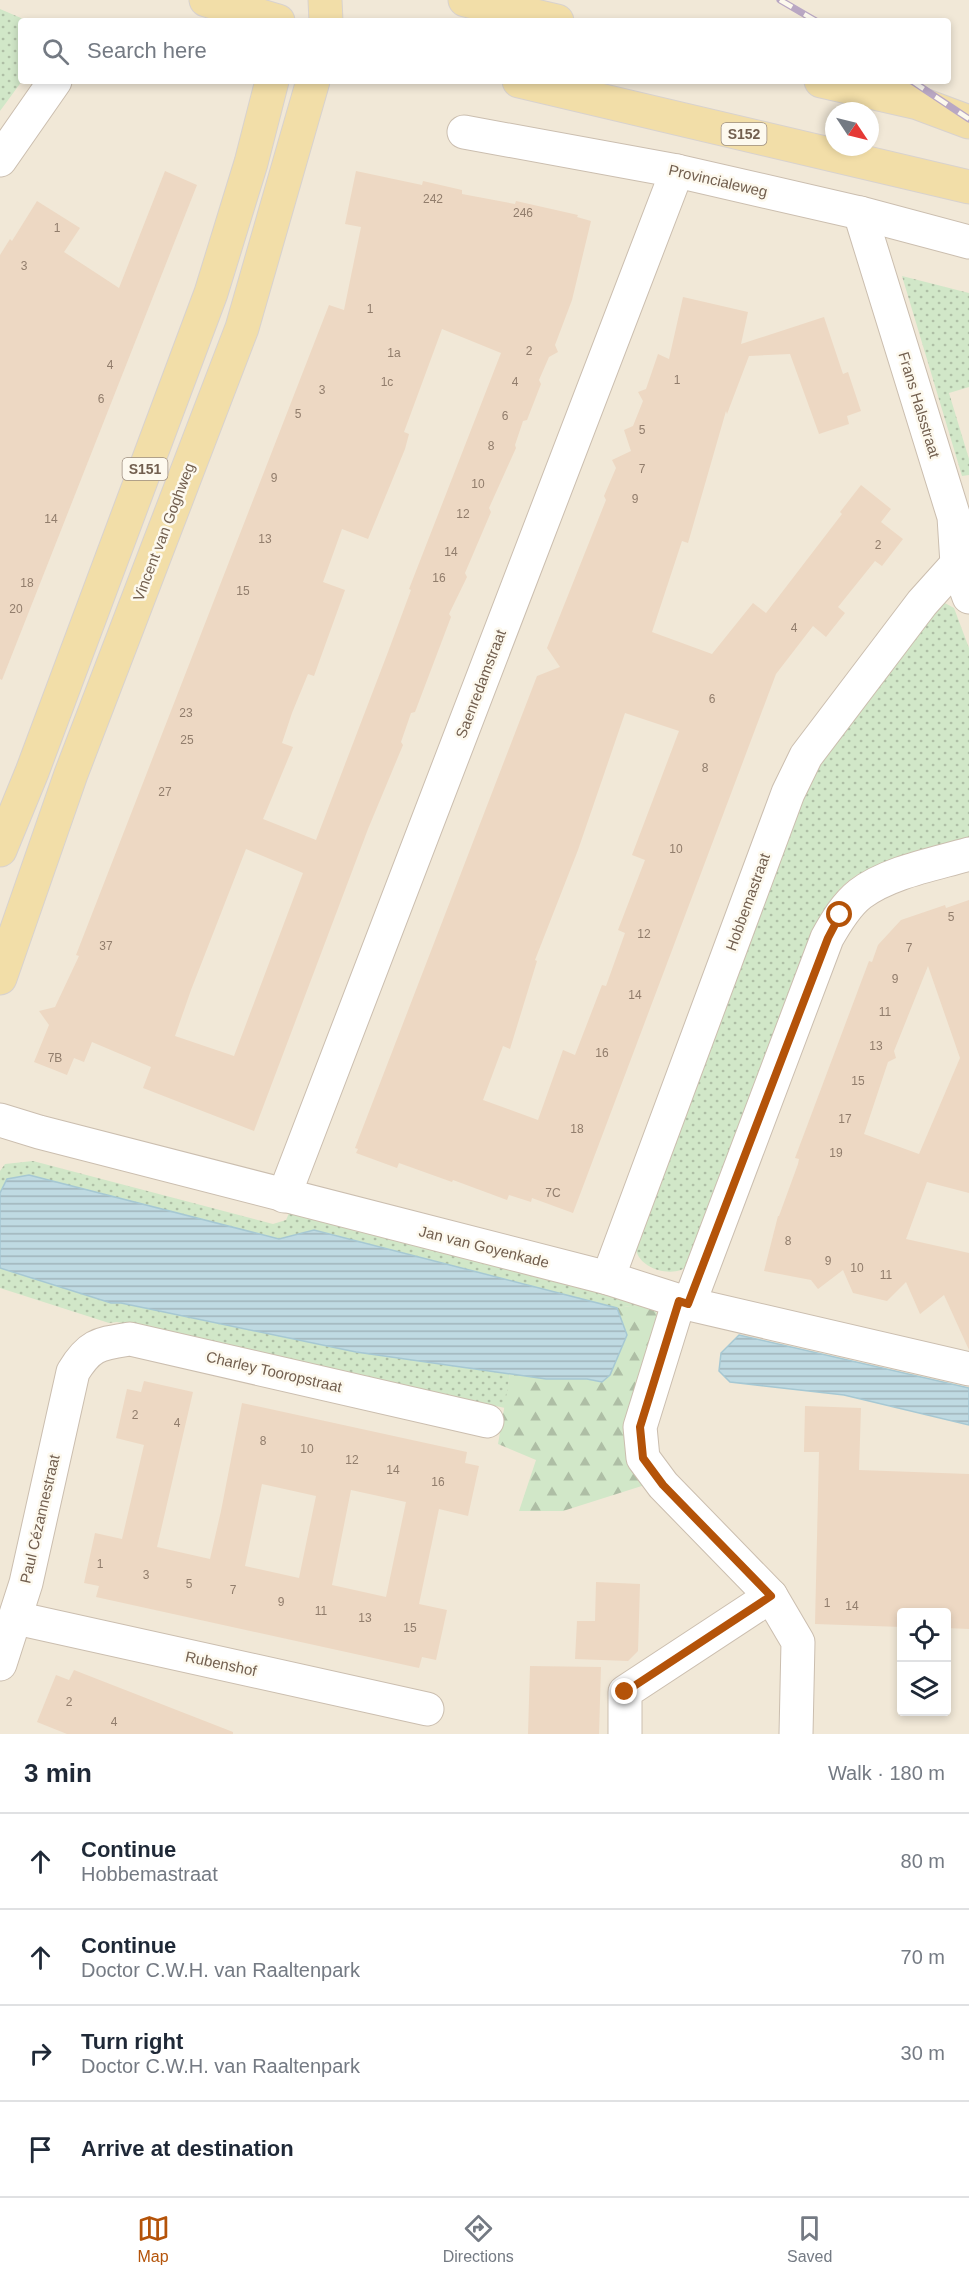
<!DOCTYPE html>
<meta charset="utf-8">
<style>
:root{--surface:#fff;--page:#f2f2f3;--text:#1f2937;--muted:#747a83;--line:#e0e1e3;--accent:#b45309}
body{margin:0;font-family:Helvetica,sans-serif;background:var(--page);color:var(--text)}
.controls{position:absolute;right:18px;bottom:18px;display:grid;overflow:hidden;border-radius:6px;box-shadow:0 3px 9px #0003}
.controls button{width:54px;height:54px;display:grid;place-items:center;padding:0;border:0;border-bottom:2px solid var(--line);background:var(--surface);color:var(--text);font:30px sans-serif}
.compass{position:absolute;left:825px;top:102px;width:54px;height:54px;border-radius:50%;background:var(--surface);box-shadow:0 3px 9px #0003;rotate:125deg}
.stop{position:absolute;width:18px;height:18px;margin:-14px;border:4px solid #b45309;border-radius:50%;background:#fff}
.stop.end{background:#b45309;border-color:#fff;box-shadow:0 2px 6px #0008}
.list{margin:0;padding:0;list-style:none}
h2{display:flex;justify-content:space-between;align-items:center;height:78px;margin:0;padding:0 24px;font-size:26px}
h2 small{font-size:20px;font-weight:400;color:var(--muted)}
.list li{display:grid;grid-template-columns:39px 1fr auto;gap:18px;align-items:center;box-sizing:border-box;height:96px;padding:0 24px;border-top:2px solid var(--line)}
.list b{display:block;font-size:22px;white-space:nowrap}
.list p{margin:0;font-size:20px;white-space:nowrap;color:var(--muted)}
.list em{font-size:20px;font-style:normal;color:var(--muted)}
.icon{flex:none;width:33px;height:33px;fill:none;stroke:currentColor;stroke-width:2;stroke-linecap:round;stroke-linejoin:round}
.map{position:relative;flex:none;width:969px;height:1734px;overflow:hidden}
.search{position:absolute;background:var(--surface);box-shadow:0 3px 9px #0003;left:18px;right:18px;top:18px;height:66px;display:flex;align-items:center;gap:15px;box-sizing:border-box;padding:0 21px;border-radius:6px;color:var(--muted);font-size:22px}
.sheet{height:462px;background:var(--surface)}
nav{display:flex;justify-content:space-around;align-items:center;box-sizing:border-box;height:84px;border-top:2px solid var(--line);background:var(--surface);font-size:16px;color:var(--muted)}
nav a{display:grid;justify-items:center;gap:3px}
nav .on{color:var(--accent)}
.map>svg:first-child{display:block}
.residential{fill:#f1e8d7;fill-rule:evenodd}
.grass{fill:url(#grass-dots)}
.forest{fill:url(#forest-firs)}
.water{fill:url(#water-rules);stroke:#a6c8d3;stroke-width:1.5}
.building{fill:#edd8c3;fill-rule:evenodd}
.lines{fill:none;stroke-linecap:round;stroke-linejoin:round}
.minor-casing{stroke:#cbbeaf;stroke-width:35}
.major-casing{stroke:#d8d2ce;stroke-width:35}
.minor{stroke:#fff;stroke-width:33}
.major{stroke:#f2dea8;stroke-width:33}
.rail-casing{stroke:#b9a7c3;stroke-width:7}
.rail{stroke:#fdf9ee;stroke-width:4.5;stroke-dasharray:14;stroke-linecap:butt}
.route{stroke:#b45309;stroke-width:8}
.labels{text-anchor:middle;stroke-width:5;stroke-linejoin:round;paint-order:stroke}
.number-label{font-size:12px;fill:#917d6c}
.shield{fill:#fdf9ee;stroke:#9c8d7f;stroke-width:1.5}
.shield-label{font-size:14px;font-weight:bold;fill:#725f4f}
.street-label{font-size:15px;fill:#725f4f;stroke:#fdf9ee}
</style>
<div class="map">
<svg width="969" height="1734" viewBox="0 0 969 1734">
<defs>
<pattern id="grass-dots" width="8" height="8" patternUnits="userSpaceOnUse" patternTransform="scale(1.5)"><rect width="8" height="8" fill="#d1e7c8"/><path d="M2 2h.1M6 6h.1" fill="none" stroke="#aebea5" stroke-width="1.8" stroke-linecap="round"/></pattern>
<pattern id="forest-firs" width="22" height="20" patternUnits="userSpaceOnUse" patternTransform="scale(1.5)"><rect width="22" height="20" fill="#d1e7c8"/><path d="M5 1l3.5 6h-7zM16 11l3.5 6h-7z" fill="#aebea5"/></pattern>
<pattern id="water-rules" width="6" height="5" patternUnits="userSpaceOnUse" patternTransform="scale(1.5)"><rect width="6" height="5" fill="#bfdae2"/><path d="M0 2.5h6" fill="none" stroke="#a0b4ba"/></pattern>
</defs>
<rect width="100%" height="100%" fill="#faf5e8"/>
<path class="residential" d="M 0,0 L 969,0 L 969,1734 L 0,1734 ZM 21,21 L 948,21 L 948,81 L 21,81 ZM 834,111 L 870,111 L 870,147 L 834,147 ZM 902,1612 L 946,1612 L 946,1712 L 902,1712 Z"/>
<g class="grass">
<polygon points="0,9 28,21 21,21 22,81 0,111"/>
<polygon points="902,276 969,293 969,387 949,393 969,459 969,475 962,476"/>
<path d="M 943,602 L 954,608 L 969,648 L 969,838 C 936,848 872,861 847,882 C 835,892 827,905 819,918 L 692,1258 C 690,1262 687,1267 683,1269 C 669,1276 643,1269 637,1253 C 635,1249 635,1243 634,1238 L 812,770 Z"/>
<polygon points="33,1161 273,1224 286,1220 290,1211 651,1303 617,1308 314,1230 279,1239 7,1179 0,1193 0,1171 5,1164"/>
<polygon points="0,1268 111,1303 121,1303 356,1352 510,1374 505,1408 117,1322 109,1323 0,1288"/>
</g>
<polygon class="forest" points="651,1303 662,1323 648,1484 563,1511 519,1511 536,1460 498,1444 510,1374 546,1379 587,1379 602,1382 627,1335 617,1308"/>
<g class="water">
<polygon points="29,1175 279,1239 314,1230 617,1308 627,1335 610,1375 602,1382 587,1379 546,1379 356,1352 121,1303 111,1303 0,1268 0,1193 7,1179"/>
<polygon points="739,1335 969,1388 969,1425 844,1395 730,1382 719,1371 721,1353"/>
</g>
<g class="building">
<polygon points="165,171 197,185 2,680 0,679 0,255 10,239 12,241 37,201 80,228 64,252 119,288"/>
<path d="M 356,171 L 422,185 L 423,181 L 462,190 L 462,194 L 515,204 L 516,201 L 578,215 L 577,217 L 591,221 L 572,300 L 555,345 L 558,352 L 549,357 L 539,380 L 541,384 L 527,420 L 523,421 L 515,445 L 516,448 L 489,508 L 491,512 L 465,573 L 467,577 L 449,614 L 451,617 L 415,712 L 411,713 L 401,742 L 403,745 L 368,829 L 254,1131 L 143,1088 L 151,1067 L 92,1042 L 84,1062 L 74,1058 L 67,1075 L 34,1062 L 49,1025 L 39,1011 L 55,1007 L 79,956 L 76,955 L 329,305 L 344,310 L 361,227 L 345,224 ZM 442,329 L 501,353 L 409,589 L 411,590 L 388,652 L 316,840 L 263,819 L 293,747 L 282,743 L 292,713 L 308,674 L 314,676 L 345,590 L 323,582 L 342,529 L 368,539 L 405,449 L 409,434 L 404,432 ZM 246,849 L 303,873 L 234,1056 L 175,1036 L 191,990 Z"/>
<path d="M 683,297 L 748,312 L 741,344 L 824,317 L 843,374 L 848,372 L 861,411 L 847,416 L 849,424 L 819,434 L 790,354 L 749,356 L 727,414 L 726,411 L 688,543 L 682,541 L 652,632 L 712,654 L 753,603 L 766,613 L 842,514 L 840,512 L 861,485 L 891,509 L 881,522 L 903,539 L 882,566 L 875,561 L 838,607 L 845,613 L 826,637 L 813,626 L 776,674 L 573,1213 L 532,1198 L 531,1202 L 509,1195 L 507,1200 L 453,1180 L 452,1182 L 399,1163 L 397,1168 L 356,1153 L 358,1149 L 355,1148 L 537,676 L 560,667 L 547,648 L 606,500 L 604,496 L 616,468 L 612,460 L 631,451 L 624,430 L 633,426 L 643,401 L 638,392 L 646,389 L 658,354 L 669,359 ZM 625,713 L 679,731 L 632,855 L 645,860 L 618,930 L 625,933 L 606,986 L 602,985 L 575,1055 L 563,1050 L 538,1120 L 483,1100 L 503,1046 L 510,1049 L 537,961 L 535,960 L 578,850 Z"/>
<path d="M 969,900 L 969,1193 L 927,1182 L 906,1239 L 969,1253 L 969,1350 L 944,1295 L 920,1314 L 906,1282 L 887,1301 L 853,1293 L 843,1270 L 818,1289 L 811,1280 L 764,1271 L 778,1216 L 779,1216 L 798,1164 L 799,1159 L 795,1158 L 869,961 L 872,962 L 878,945 L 901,920 L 945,905 L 946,908 ZM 928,966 L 960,1058 L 919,1154 L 864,1134 L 888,1062 L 896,1058 L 894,1051 Z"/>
<path d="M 144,1381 L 193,1392 L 157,1547 L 210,1559 L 221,1511 L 242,1403 L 467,1452 L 465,1463 L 479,1466 L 468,1516 L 439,1509 L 419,1604 L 447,1610 L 436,1660 L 422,1657 L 419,1668 L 96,1597 L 99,1586 L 84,1583 L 95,1533 L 122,1539 L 144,1445 L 116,1438 L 127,1389 L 141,1392 ZM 262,1484 L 316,1496 L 299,1578 L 245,1566 ZM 351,1490 L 406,1502 L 386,1597 L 332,1585 Z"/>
<polygon points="805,1406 861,1408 859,1470 969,1474 969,1629 946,1628 946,1612 902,1612 902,1627 815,1624 819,1452 804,1452"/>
<polygon points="596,1582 640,1584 638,1651 628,1661 575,1659 577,1621 595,1621"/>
<polygon points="530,1666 601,1667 599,1734 528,1734"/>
<polygon points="74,1670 233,1732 233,1734 67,1734 37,1722 56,1675 69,1680"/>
</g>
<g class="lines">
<g class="minor-casing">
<g id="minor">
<polyline points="464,132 677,171 860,213 969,242"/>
<polyline points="0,160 55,81"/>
<polyline points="860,213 954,517 957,564 969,597"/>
<polyline points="0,1120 39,1132 608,1278 689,1304 969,1369"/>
<polyline points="284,1196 677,171"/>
<polyline points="608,1278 788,793 806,756 922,603 957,564"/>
<polyline points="679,1301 640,1427 643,1458 663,1485 771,1596 798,1642 796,1734"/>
<path d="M 689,1304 L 827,938 C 836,922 846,905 860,894 C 889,872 935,864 969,854"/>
<polyline points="16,1618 427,1709"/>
<path d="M 0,1664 L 26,1583 L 73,1372 C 90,1344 99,1344 130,1339 L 487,1421"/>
<polyline points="625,1734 625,1692 771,1596"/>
</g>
</g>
<g class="major-casing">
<g id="major">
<polyline points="206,0 278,21"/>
<polyline points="325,0 326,21"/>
<polyline points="465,0 557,21"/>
<polyline points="519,81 969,187"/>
<polyline points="821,81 918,103 969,122"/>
<polyline points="0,850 32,772 211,293 251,163 272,81"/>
<polyline points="0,978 71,774 242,328 313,81"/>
</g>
</g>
<use href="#minor" class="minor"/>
<use href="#major" class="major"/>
<g class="rail-casing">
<g id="rail">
<polyline points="780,0 816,21"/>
<polyline points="912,81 969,119"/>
</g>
</g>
<use href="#rail" class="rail"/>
</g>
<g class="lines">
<polyline class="route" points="625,1692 771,1596 663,1485 643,1458 640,1427 679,1301 688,1304 828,938 840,915"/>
</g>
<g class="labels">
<g class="number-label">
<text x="433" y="203">242</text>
<text x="523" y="217">246</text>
<text x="57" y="232">1</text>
<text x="24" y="270">3</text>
<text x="370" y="313">1</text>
<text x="529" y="355">2</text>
<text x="394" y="357">1a</text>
<text x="110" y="369">4</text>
<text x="677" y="384">1</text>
<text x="387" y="386">1c</text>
<text x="515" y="386">4</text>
<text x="322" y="394">3</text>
<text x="101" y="403">6</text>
<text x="298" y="418">5</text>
<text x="505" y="420">6</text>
<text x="642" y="434">5</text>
<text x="491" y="450">8</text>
<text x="642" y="473">7</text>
<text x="274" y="482">9</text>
<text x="478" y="488">10</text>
<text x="635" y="503">9</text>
<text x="463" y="518">12</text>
<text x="51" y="523">14</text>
<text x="265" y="543">13</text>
<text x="878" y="549">2</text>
<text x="451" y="556">14</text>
<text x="439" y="582">16</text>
<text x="27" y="587">18</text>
<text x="243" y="595">15</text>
<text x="16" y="613">20</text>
<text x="794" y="632">4</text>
<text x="712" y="703">6</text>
<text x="186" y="717">23</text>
<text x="187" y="744">25</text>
<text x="705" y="772">8</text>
<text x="165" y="796">27</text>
<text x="676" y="853">10</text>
<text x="951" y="921">5</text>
<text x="644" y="938">12</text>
<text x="106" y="950">37</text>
<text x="909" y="952">7</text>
<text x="895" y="983">9</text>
<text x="635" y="999">14</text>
<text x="885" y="1016">11</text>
<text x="876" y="1050">13</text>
<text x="602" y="1057">16</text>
<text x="55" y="1062">7B</text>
<text x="858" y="1085">15</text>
<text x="845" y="1123">17</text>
<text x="577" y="1133">18</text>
<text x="836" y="1157">19</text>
<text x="553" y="1197">7C</text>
<text x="788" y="1245">8</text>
<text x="828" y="1265">9</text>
<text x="857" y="1272">10</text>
<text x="886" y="1279">11</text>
<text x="135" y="1419">2</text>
<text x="177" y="1427">4</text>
<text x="263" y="1445">8</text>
<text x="307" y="1453">10</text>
<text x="352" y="1464">12</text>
<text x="393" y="1474">14</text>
<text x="438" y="1486">16</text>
<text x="100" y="1568">1</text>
<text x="146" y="1579">3</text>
<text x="189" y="1588">5</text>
<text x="233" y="1594">7</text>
<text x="281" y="1606">9</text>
<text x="827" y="1607">1</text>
<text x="852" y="1610">14</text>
<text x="321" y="1615">11</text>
<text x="365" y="1622">13</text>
<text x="410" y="1632">15</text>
<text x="69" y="1706">2</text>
<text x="114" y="1726">4</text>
</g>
<g class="shield">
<rect x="721.5" y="123" width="45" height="22" rx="4.5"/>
<rect x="122.5" y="458" width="45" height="22" rx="4.5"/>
</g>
<g class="shield-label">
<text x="744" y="139">S152</text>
<text x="145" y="474">S151</text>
</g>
<g class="street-label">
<text transform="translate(718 181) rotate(13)" y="5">Provincialeweg</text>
<text transform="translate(919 405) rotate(73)" y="5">Frans Halsstraat</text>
<text transform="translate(164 532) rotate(-69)" y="5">Vincent van Goghweg</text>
<text transform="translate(481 684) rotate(-69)" y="5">Saenredamstraat</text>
<text transform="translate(748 902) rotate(-70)" y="5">Hobbemastraat</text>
<text transform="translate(484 1247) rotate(14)" y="5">Jan van Goyenkade</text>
<text transform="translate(274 1372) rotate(13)" y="5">Charley Tooropstraat</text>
<text transform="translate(40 1519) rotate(-77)" y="5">Paul Cézannestraat</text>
<text transform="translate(221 1664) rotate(12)" y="5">Rubenshof</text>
</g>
</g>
</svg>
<div class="controls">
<button><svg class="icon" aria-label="locate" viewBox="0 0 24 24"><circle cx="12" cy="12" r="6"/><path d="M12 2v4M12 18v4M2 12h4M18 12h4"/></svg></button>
<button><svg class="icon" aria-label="layers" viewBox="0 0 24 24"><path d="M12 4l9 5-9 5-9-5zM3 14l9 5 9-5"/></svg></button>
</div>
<svg class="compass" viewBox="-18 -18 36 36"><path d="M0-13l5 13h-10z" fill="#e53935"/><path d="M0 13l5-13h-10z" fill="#747a83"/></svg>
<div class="stop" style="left:840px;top:915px"></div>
<div class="stop end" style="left:625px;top:1692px"></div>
<div class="search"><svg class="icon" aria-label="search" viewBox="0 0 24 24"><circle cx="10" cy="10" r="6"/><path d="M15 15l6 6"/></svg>Search here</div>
</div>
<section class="sheet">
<h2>3 min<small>Walk · 180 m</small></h2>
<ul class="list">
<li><svg class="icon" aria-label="ahead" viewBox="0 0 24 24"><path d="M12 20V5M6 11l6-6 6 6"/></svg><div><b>Continue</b><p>Hobbemastraat</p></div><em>80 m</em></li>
<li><svg class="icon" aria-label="ahead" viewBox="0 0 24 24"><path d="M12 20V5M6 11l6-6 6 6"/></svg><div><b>Continue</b><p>Doctor C.W.H. van Raaltenpark</p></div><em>70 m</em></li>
<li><svg class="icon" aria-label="right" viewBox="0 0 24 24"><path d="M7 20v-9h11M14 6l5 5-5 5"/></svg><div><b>Turn right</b><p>Doctor C.W.H. van Raaltenpark</p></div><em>30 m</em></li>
<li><svg class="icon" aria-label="arrive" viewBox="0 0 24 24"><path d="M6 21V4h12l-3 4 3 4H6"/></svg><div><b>Arrive at destination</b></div></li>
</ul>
</section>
<nav>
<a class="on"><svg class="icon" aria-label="map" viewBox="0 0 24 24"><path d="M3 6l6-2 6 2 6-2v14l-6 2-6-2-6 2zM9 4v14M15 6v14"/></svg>Map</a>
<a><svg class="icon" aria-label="directions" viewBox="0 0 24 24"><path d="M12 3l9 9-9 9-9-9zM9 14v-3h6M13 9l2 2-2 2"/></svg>Directions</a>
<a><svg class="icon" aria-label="saved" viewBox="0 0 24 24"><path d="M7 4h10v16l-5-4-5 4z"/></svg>Saved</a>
</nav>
